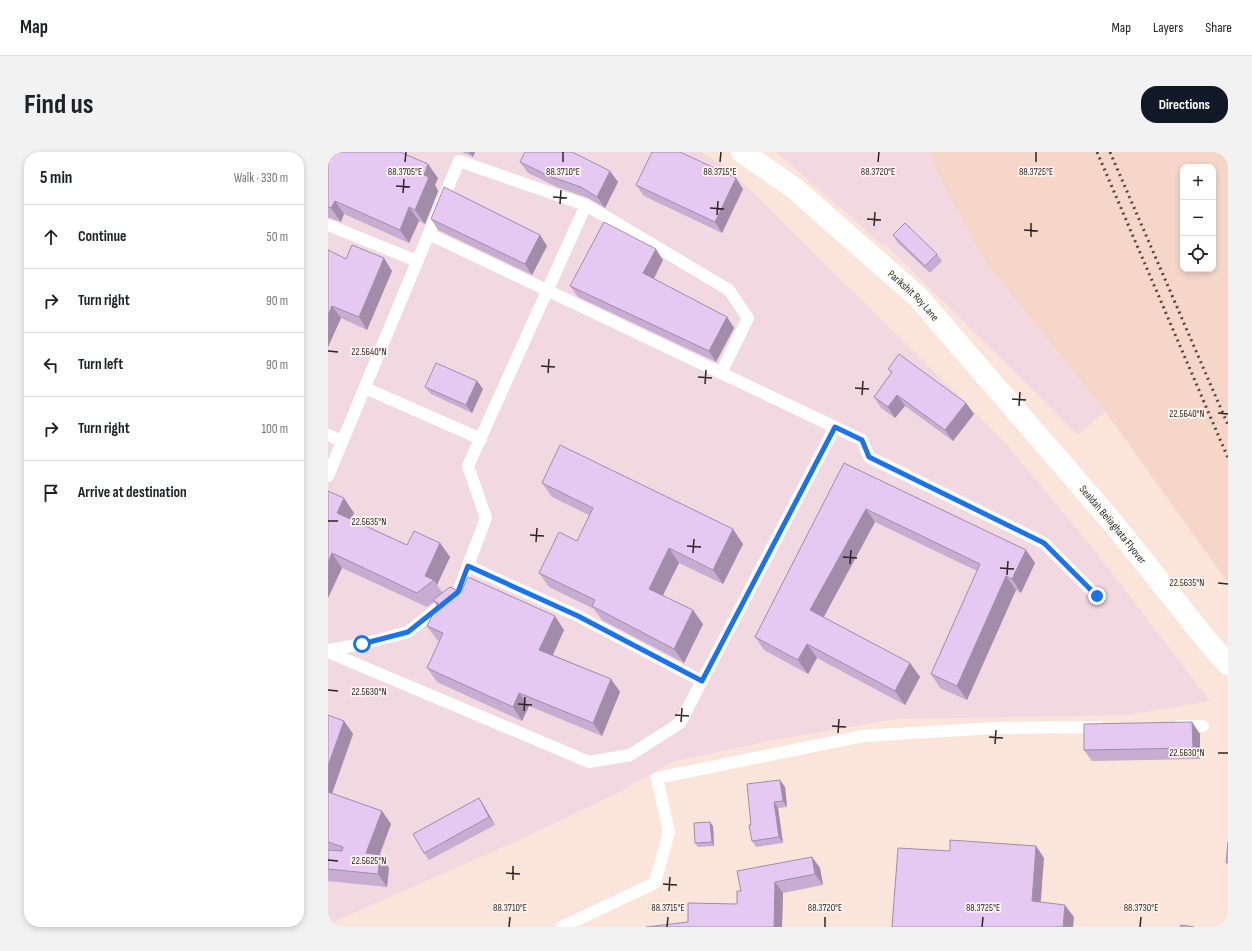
<!DOCTYPE html>
<meta charset="utf-8">
<style>
:root{--surface:#fff;--page:#f2f2f2;--text:#202124;--muted:#757577;--line:#e0e0e0;--accent:#111827}
body{margin:0;font-family:"Sofia Sans Condensed",sans-serif;background:var(--page);color:var(--text)}
.controls{position:absolute;right:12px;top:12px;display:grid;overflow:hidden;border-radius:8px;box-shadow:0 2px 6px #0003}
.controls button{width:36px;height:36px;display:grid;place-items:center;padding:0;border:0;border-bottom:1px solid var(--line);background:var(--surface);color:var(--text);font:20px sans-serif}
.stop{position:absolute;width:12px;height:12px;margin:-9px;border:3px solid #1a73e8;border-radius:50%;background:#fff}
.stop.end{background:#1a73e8;border-color:#fff;box-shadow:0 1px 4px #0008}
.list{margin:0;padding:0;list-style:none}
h2{display:flex;justify-content:space-between;align-items:center;height:52px;margin:0;padding:0 16px;font-size:17px}
h2 small{font-size:13px;font-weight:400;color:var(--muted)}
.list li{display:grid;grid-template-columns:26px 1fr auto;gap:12px;align-items:center;box-sizing:border-box;height:64px;padding:0 16px;border-top:1px solid var(--line)}
.list b{display:block;font-size:15px;white-space:nowrap}
.list em{font-size:13px;font-style:normal;color:var(--muted)}
.icon{flex:none;width:22px;height:22px;fill:none;stroke:currentColor;stroke-width:2;stroke-linecap:round;stroke-linejoin:round}
.map{position:relative;flex:none;width:900px;height:775px;overflow:hidden;border-radius:16px}
header{display:flex;align-items:center;gap:24px;box-sizing:border-box;height:56px;padding:0 20px;background:var(--surface);border-bottom:1px solid var(--line)}
header strong{font-size:19px}
nav{display:flex;gap:22px;margin-inline-start:auto;font-size:14px}
.intro{display:flex;align-items:center;justify-content:space-between;box-sizing:border-box;height:96px;padding:0 24px}
h1{margin:0;font-size:28px}
.button{padding:10px 18px;border-radius:16px;background:var(--accent);color:#fff;font-size:14px;font-weight:700}
main{display:flex;gap:24px;padding:0 24px}
aside{flex:1;background:var(--surface);border-radius:16px;box-shadow:0 2px 6px #0003}
.map>svg:first-child{display:block}
.built{fill:#f5d6c9;fill-rule:evenodd}
.medical{fill:#f2d8e0}
.lines{fill:none;stroke-linecap:round;stroke-linejoin:round}
.service{stroke:#fff;stroke-width:12}
.secondary{stroke:#fff;stroke-width:22}
.rail{stroke:#514641;stroke-width:3;stroke-dasharray:2 4;stroke-linecap:butt}
.wall{fill:#c6add1}
.shaded-wall{fill:#a18daa}
.building{fill:#e6c9f3;stroke:#a18daa}
.route{stroke:#1a73e8;stroke-width:5}
.ticks{fill:none;stroke:#2e2522;stroke-width:1.5}
.labels{text-anchor:middle;stroke-width:3.5;stroke-linejoin:round;paint-order:stroke}
.street-label{font-size:11px;fill:#2e2522;stroke:#fef5f1}
.ticks-label{font-size:10px;text-anchor:middle;fill:#2e2522;stroke:#fef5f1;stroke-width:3.5;stroke-linejoin:round;paint-order:stroke}
</style>
<header>
<strong>Map</strong>
<nav><a>Map</a><a>Layers</a><a>Share</a></nav>
</header>
<div class="intro"><h1>Find us</h1><a class="button">Directions</a></div>
<main>
<aside>
<h2>5 min<small>Walk · 330 m</small></h2>
<ul class="list">
<li><svg class="icon" aria-label="ahead" viewBox="0 0 24 24"><path d="M12 20V5M6 11l6-6 6 6"/></svg><div><b>Continue</b></div><em>50 m</em></li>
<li><svg class="icon" aria-label="right" viewBox="0 0 24 24"><path d="M7 20v-9h11M14 6l5 5-5 5"/></svg><div><b>Turn right</b></div><em>90 m</em></li>
<li><svg class="icon" aria-label="left" viewBox="0 0 24 24"><path d="M17 20v-9H6M10 6l-5 5 5 5"/></svg><div><b>Turn left</b></div><em>90 m</em></li>
<li><svg class="icon" aria-label="right" viewBox="0 0 24 24"><path d="M7 20v-9h11M14 6l5 5-5 5"/></svg><div><b>Turn right</b></div><em>100 m</em></li>
<li><svg class="icon" aria-label="arrive" viewBox="0 0 24 24"><path d="M6 21V4h12l-3 4 3 4H6"/></svg><div><b>Arrive at destination</b></div></li>
</ul>
</aside>
<div class="map">
<svg width="900" height="775" viewBox="0 0 900 775">
<rect width="100%" height="100%" fill="#fbe4da"/>
<path class="built" d="M 601,0 L 900,0 L 900,431 L 777,259 L 657,110 L 611,25 ZM 855,15 L 885,15 L 885,117 L 855,117 Z"/>
<g class="medical">
<polygon points="0,0 373,0 400,16 674,287 763,394 882,549 798,563 568,567 451,587 347,609 291,640 198,685 0,772"/>
<polygon points="448,0 601,0 611,25 657,110 777,259 750,283 557,92 555,93"/>
</g>
<g class="lines">
<g class="service">
<polyline points="0,73 89,109"/>
<polyline points="101,82 534,288 541,305 716,391 769,444"/>
<polyline points="37,236 153,287"/>
<polyline points="0,283 14,289"/>
<polyline points="0,324 131,9 258,53"/>
<polyline points="140,414 250,464 374,529"/>
<polyline points="0,498 34,492 80,480 130,440 158,366 140,314 258,53 401,138 420,166 393,221"/>
<polyline points="0,500 261,610 302,603 352,571 507,275"/>
<polyline points="851,574 875,574"/>
<polyline points="234,775 327,731 341,680 329,626 535,584 668,576 771,575"/>
</g>
<path class="secondary" id="s1" d="M 414,0 L 466,36 L 590,145 L 785,371 L 881,491 L 900,512"/>
<g class="rail">
<polyline points="769,0 900,306"/>
<polyline points="782,0 900,273"/>
</g>
</g>
<g class="wall">
<polygon points="0,0 110,26 107,33 110,39 97,72 91,69 81,91 16,62 13,70 2,66 0,66"/>
<polygon points="134,0 147,0 145,5"/>
<polygon points="192,10 282,19 290,30 277,56 260,46 229,35 200,21"/>
<polygon points="308,33 415,37 394,81 316,44"/>
<polygon points="103,67 212,83 219,94 204,123 110,78"/>
<polygon points="565,83 609,102 614,109 602,121 570,91"/>
<polygon points="0,98 18,107 64,119 39,178 13,166 0,195"/>
<polygon points="335,108 326,127 399,165 406,176 388,210 250,145 242,134"/>
<polygon points="560,217 638,251 646,262 625,289 577,254 567,266 553,256 546,245 563,221"/>
<polygon points="149,229 155,237 144,261 103,242 97,235"/>
<polygon points="516,311 698,398 707,411 693,441 688,438 639,548 612,536 603,522 649,419 547,370 495,465 582,511 592,525 577,553 489,506 480,522 436,498 427,485"/>
<polygon points="214,331 415,392 395,432 351,411 335,443 375,472 356,511 274,468 266,457 221,435 211,421 249,389 261,363 224,345"/>
<polygon points="0,339 26,361 23,367 79,393 112,391 122,405 109,433 115,441 133,440 236,478 225,503 283,527 292,540 274,584 201,554 194,569 109,530 99,516 112,489 109,488 99,474 109,454 106,450 99,455 14,416 0,446"/>
<polygon points="0,563 16,569 25,582 4,641 54,659 63,672 52,703 61,716 59,735 0,729"/>
<polygon points="864,570 872,582 872,607 764,609 756,598"/>
<polygon points="457,635 459,655 450,656 455,691 428,695 424,689 423,673"/>
<polygon points="151,646 156,654 167,673 101,708 96,701"/>
<polygon points="385,674 386,694 370,695 367,691"/>
<polygon points="484,705 492,716 495,733 455,741 454,775 318,775 360,770 409,752 413,739"/>
</g>
<g class="shaded-wall">
<polygon points="141,0 147,0 145,5"/>
<polygon points="100,12 110,26 107,33 110,39 97,72 87,58 96,23"/>
<polygon points="282,19 290,30 277,56 269,45"/>
<polygon points="408,26 415,37 394,81 387,70"/>
<polygon points="7,49 16,62 13,70 3,56"/>
<polygon points="81,55 91,69 81,91 72,78"/>
<polygon points="212,83 219,94 204,123 197,112"/>
<polygon points="328,97 335,108 323,132 315,121"/>
<polygon points="56,106 64,119 39,178 31,165"/>
<polygon points="4,154 13,166 0,195 0,163"/>
<polygon points="399,165 406,176 388,210 381,199"/>
<polygon points="149,229 155,237 144,261 138,253"/>
<polygon points="569,243 577,254 567,266 560,255"/>
<polygon points="638,251 646,262 625,289 617,278"/>
<polygon points="16,346 26,361 19,375 9,361"/>
<polygon points="538,357 547,370 492,472 482,458"/>
<polygon points="405,377 415,392 395,432 385,418"/>
<polygon points="112,391 122,405 109,433 106,428 97,424"/>
<polygon points="341,396 351,411 331,451 321,437"/>
<polygon points="698,398 707,411 693,441 684,427"/>
<polygon points="4,401 14,416 0,446 0,411"/>
<polygon points="678,424 688,438 639,548 629,534"/>
<polygon points="365,458 375,472 356,511 346,497"/>
<polygon points="227,464 236,478 221,511 211,498"/>
<polygon points="479,492 489,506 480,522 470,508"/>
<polygon points="582,511 592,525 577,553 567,539"/>
<polygon points="283,527 292,540 274,584 265,571"/>
<polygon points="191,541 201,554 194,569 185,555"/>
<polygon points="16,569 25,582 1,650 0,649 0,614"/>
<polygon points="864,570 872,582 872,607 865,596"/>
<polygon points="452,628 457,635 459,655 455,649"/>
<polygon points="151,646 156,654 167,673 161,665"/>
<polygon points="446,650 450,656 455,691 451,685"/>
<polygon points="54,659 63,672 47,714 38,701"/>
<polygon points="382,670 385,674 386,694 384,690"/>
<polygon points="708,694 716,706 712,761 704,749"/>
<polygon points="52,703 61,716 59,735 50,722"/>
<polygon points="484,705 492,716 495,733 487,722"/>
<polygon points="447,730 455,741 454,775 446,775"/>
<polygon points="737,753 746,765 745,775 735,775"/>
</g>
<g class="building">
<polygon points="0,0 72,0 100,12 96,23 101,25 87,58 81,55 72,78 7,49 3,56 0,55"/>
<polygon points="197,0 244,0 282,19 269,45 253,35 221,24 192,10"/>
<polygon points="324,0 352,0 408,26 387,70 308,33"/>
<polygon points="116,35 212,83 197,112 103,67"/>
<polygon points="276,70 328,97 315,121 399,165 381,199 242,134"/>
<polygon points="577,71 609,102 597,114 565,83"/>
<polygon points="24,93 56,106 31,165 4,154 0,163 0,98 18,107"/>
<polygon points="571,202 638,251 617,278 569,243 560,255 546,245 564,220 560,217"/>
<polygon points="108,211 149,229 138,253 97,235"/>
<polygon points="232,293 405,377 385,418 341,396 321,437 365,458 346,497 264,454 267,448 211,421 231,380 249,389 265,356 214,331"/>
<polygon points="516,311 698,398 684,427 678,424 629,534 603,522 652,412 538,357 482,458 582,511 567,539 479,492 470,508 427,485"/>
<polygon points="0,339 16,346 9,361 79,393 86,379 112,391 97,424 106,428 89,441 4,401 0,411"/>
<polygon points="140,425 227,464 211,498 283,527 265,571 191,541 185,555 99,516 115,481 99,474 110,451 105,448 122,435 133,440"/>
<polygon points="0,563 16,569 0,614"/>
<polygon points="864,570 865,596 756,598 756,572"/>
<polygon points="452,628 455,649 446,650 451,685 424,689 421,673 423,673 419,632"/>
<polygon points="0,640 54,659 38,701 52,703 50,722 0,717 0,698 14,699 15,695 0,690"/>
<polygon points="151,646 161,665 96,701 85,682"/>
<polygon points="382,670 384,690 367,691 366,671"/>
<polygon points="622,688 708,694 704,749 737,753 735,775 564,775 570,696 622,699"/>
<polygon points="900,690 900,711 898,711"/>
<polygon points="484,705 487,722 447,730 446,775 318,775 360,770 360,751 409,752 409,739 413,739 409,719"/>
<polygon points="853,773 866,775 852,775"/>
</g>
<g class="lines">
<polyline class="route" points="34,492 80,480 130,440 140,414 250,464 374,529 507,275 534,288 541,305 716,391 769,444"/>
</g>
<path class="ticks" d="M 77,10 L 78,0M 235,10 L 235,0M 392,10 L 393,0M 550,10 L 551,0M 708,10 L 708,0M 68,34 L 82,35M 75,41 L 76,27M 225,45 L 239,46M 232,52 L 233,38M 382,56 L 396,57M 389,63 L 390,49M 539,67 L 553,68M 546,74 L 547,60M 696,78 L 710,79M 703,85 L 703,71M 0,199 L 10,200M 213,214 L 227,215M 220,221 L 221,207M 370,225 L 384,226M 377,232 L 378,218M 527,236 L 541,237M 534,243 L 535,229M 684,247 L 698,248M 691,254 L 692,240M 890,261 L 900,262M 0,369 L 10,369M 202,383 L 216,384M 208,390 L 209,376M 359,394 L 373,395M 365,401 L 366,387M 515,405 L 529,406M 522,412 L 523,398M 672,416 L 686,417M 679,423 L 680,409M 890,431 L 900,432M 0,538 L 10,539M 190,552 L 204,553M 196,559 L 197,545M 347,563 L 361,564M 353,570 L 354,556M 504,574 L 518,575M 510,581 L 511,567M 661,585 L 675,586M 667,592 L 668,578M 890,601 L 900,601M 0,708 L 10,709M 178,721 L 192,722M 185,728 L 185,714M 335,732 L 349,733M 341,739 L 342,725M 181,775 L 182,765M 339,775 L 340,765M 497,775 L 497,765M 654,775 L 655,765M 812,775 L 813,765"/>
<g class="labels">
<g class="street-label">
<text dy="4" stroke="none"><textPath href="#s1" startOffset="224">Parikshit Roy Lane</textPath></text>
<text dy="4" stroke="none"><textPath href="#s1" startOffset="528">Sealdah Beliaghata Flyover</textPath></text>
</g>
</g>
<g class="ticks-label">
<text x="77" y="23">88.3705°E</text>
<text x="235" y="23">88.3710°E</text>
<text x="392" y="23">88.3715°E</text>
<text x="550" y="23">88.3720°E</text>
<text x="708" y="23">88.3725°E</text>
<text x="41" y="203">22.5640°N</text>
<text x="859" y="265">22.5640°N</text>
<text x="41" y="373">22.5635°N</text>
<text x="859" y="434">22.5635°N</text>
<text x="41" y="543">22.5630°N</text>
<text x="859" y="604">22.5630°N</text>
<text x="41" y="712">22.5625°N</text>
<text x="182" y="759">88.3710°E</text>
<text x="340" y="759">88.3715°E</text>
<text x="497" y="759">88.3720°E</text>
<text x="655" y="759">88.3725°E</text>
<text x="813" y="759">88.3730°E</text>
</g>
</svg>
<div class="controls">
<button>+</button>
<button>−</button>
<button><svg class="icon" aria-label="locate" viewBox="0 0 24 24"><circle cx="12" cy="12" r="6"/><path d="M12 2v4M12 18v4M2 12h4M18 12h4"/></svg></button>
</div>
<div class="stop" style="left:34px;top:492px"></div>
<div class="stop end" style="left:769px;top:444px"></div>
</div>
</main>
